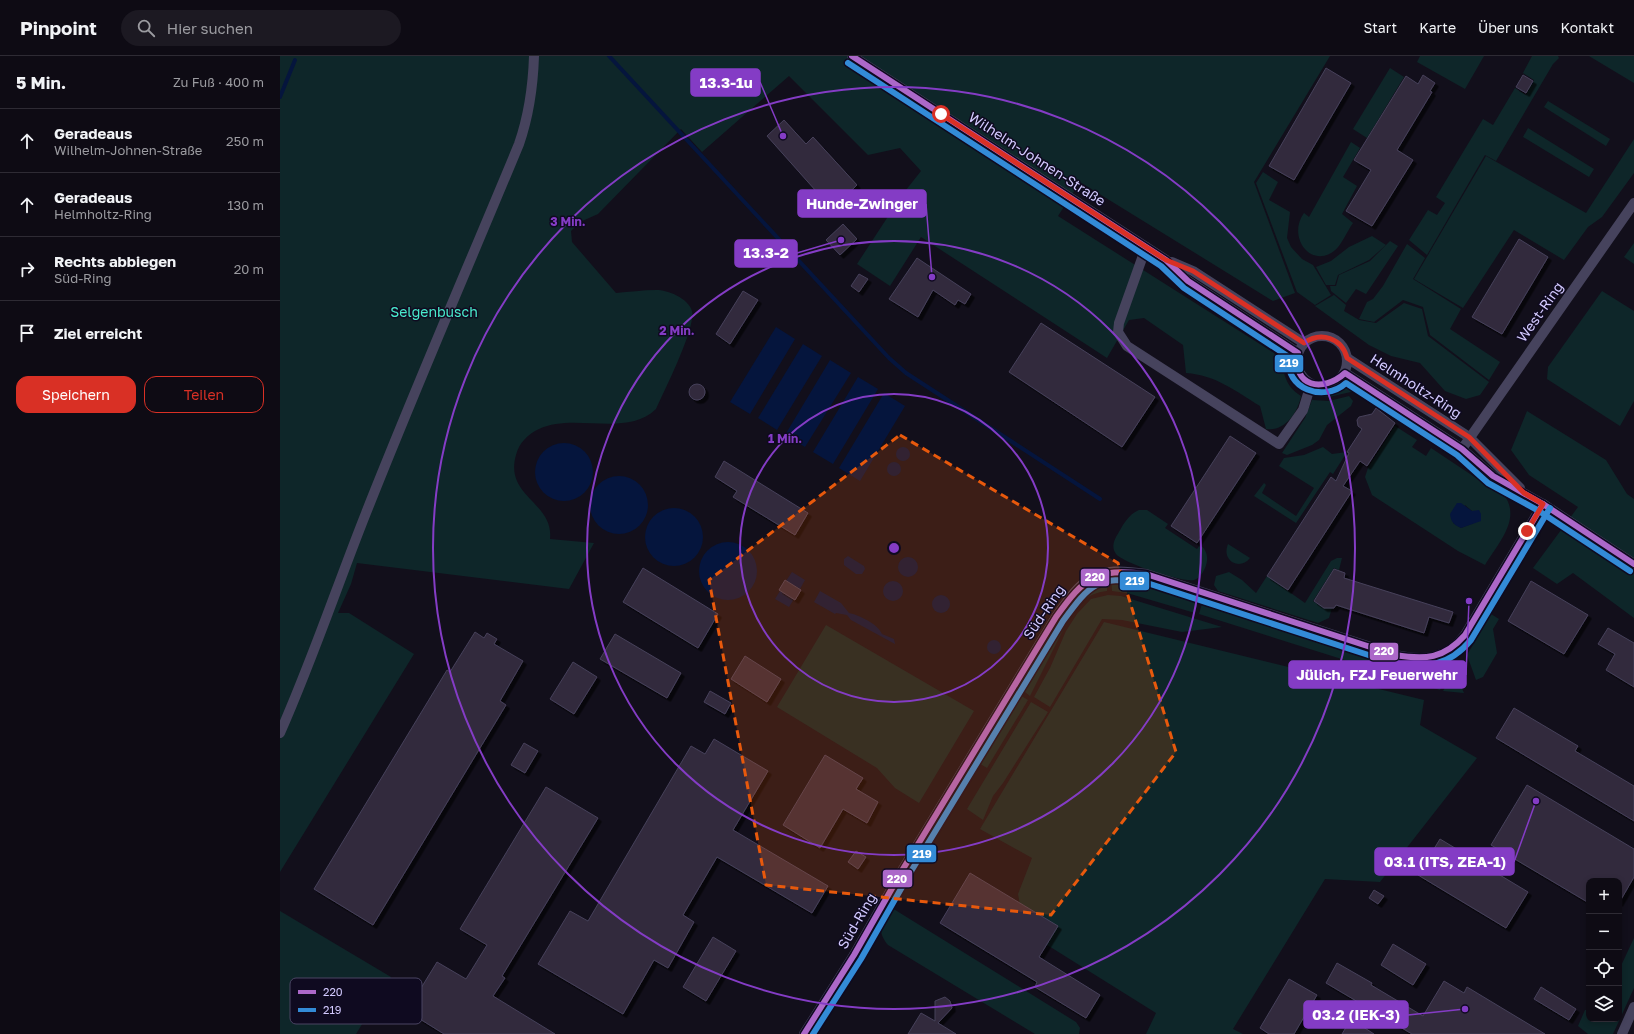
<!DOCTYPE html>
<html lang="de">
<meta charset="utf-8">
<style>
:root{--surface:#0e0b14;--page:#1c1922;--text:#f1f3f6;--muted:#9b9ba0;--line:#2e2b34;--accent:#d93025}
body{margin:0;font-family:"Golos Text",sans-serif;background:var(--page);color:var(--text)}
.controls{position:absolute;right:12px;bottom:12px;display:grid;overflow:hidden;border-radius:8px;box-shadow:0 2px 6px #0003}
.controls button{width:36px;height:36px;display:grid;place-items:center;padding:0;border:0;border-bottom:1px solid var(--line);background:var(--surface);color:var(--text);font:20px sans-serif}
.stop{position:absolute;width:12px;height:12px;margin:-9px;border:3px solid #d93025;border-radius:50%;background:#fff}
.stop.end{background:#d93025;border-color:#fff;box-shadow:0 1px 4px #0008}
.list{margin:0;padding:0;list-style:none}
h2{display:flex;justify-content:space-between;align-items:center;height:52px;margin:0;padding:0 16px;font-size:17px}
h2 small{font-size:13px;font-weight:400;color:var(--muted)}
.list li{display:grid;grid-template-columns:26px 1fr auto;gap:12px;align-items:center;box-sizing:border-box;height:64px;padding:0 16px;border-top:1px solid var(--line)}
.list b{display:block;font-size:15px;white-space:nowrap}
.list p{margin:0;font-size:13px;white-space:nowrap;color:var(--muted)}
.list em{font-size:13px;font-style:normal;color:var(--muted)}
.actions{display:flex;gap:8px;padding:12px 16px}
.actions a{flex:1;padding:9px 0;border:1px solid var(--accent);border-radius:12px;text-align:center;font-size:14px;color:var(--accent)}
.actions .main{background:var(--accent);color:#fff}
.icon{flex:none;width:22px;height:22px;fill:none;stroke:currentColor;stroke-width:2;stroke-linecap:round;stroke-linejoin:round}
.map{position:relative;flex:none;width:1354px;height:978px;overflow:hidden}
header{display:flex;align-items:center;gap:24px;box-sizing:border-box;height:56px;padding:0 20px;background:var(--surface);border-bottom:1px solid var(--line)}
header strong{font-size:19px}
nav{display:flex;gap:22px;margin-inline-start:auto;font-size:14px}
.search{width:280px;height:36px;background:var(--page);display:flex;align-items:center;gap:10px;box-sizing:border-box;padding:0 14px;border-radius:22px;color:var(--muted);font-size:15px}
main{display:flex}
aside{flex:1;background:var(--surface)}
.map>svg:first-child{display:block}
.green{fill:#0e2629;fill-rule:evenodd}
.water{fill:#05153d}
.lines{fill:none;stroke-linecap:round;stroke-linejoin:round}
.stream{stroke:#05153d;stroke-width:4}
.building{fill:#302c3e;stroke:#47405a;filter:url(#shadow)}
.minor{stroke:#46435d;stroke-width:10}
.bus-1-casing{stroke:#0f0a20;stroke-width:9}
.bus-2-casing{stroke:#0f0a20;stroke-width:9}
.bus-1{stroke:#ac68c9;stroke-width:6}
.bus-2{stroke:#338bd7;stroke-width:6}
.route{stroke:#d93025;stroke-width:5}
.marked{fill:#e8590c;fill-opacity:0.2;stroke:#e8590c;stroke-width:3;stroke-dasharray:8 5;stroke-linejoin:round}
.ring{fill:none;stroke:#843cc5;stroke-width:2}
.labels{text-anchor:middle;stroke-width:3;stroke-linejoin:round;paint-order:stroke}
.street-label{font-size:14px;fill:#d3caff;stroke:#0f0a20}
.park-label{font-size:14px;fill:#49ebcd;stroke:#0f0a20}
.key{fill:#0f0a20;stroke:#4a4463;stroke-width:1}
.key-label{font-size:11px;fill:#d3caff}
.centre{fill:#843cc5;stroke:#0f0a20;stroke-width:2}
.ring-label{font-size:12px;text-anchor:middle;font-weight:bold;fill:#843cc5;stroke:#0f0a20;stroke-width:3;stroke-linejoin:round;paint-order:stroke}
.leader{fill:none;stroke:#843cc5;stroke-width:1.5}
.callout-dot{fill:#843cc5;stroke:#0f0a20;stroke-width:1.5}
.callout{fill:#843cc5;stroke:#843cc5;stroke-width:1.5}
.callout-label{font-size:15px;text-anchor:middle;font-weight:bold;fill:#fff}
.line-badge{stroke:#0f0a20;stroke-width:1.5}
.badge-label{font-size:11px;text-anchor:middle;font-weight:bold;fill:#fff}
</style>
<header>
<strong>Pinpoint</strong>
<div class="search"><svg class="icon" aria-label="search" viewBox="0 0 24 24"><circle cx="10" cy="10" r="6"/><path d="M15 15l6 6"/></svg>Hier suchen</div>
<nav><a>Start</a><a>Karte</a><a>Über uns</a><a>Kontakt</a></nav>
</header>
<main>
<aside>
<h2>5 Min.<small>Zu Fuß · 400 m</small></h2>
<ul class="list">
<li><svg class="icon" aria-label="ahead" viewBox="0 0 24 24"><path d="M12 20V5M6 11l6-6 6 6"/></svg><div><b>Geradeaus</b><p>Wilhelm-Johnen-Straße</p></div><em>250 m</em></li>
<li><svg class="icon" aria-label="ahead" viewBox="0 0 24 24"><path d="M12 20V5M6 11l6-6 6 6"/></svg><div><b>Geradeaus</b><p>Helmholtz-Ring</p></div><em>130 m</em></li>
<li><svg class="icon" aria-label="right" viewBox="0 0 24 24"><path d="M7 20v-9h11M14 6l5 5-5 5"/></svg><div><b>Rechts abbiegen</b><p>Süd-Ring</p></div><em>20 m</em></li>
<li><svg class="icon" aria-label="arrive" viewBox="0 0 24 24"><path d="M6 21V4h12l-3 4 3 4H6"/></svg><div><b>Ziel erreicht</b></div></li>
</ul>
<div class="actions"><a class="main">Speichern</a><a>Teilen</a></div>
</aside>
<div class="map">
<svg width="1354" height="978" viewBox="0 0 1354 978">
<defs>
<filter id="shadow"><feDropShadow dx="3.5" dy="3.5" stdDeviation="0" flood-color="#0009"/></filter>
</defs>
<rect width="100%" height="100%" fill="#120f1b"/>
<g class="green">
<path d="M 0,0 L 1050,0 L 974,126 L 1015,237 L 993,245 L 800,126 L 778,160 L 994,297 C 1008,313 1000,327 1021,340 C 1018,356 1005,376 986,373 L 980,350 C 955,335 936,319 906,317 L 903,289 L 864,262 L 849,264 L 827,302 L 641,181 L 610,230 L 577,208 L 622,139 L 641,115 L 620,92 L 588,99 L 509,20 L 422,96 L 401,73 L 318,158 L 300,166 L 291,175 L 292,186 L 336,237 C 349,236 363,234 376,234 C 388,234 408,242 412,255 C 416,272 384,335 376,353 C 346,382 294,356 259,373 C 248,378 239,387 236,399 C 224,441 274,446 270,483 L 314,487 L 289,533 L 77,507 L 71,528 L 58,557 L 69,557 L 134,598 L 0,816 Z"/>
<polygon points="1140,0 1204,0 1185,33 1137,6"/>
<polygon points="1252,0 1278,0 1279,2 1273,8 1216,105 1205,99 1147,199 1129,184 1148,154 1157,159 1165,147 1156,141 1203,63 1213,69 1235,32 1246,39 1254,24 1243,17"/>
<polygon points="1309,0 1354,0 1354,27"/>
<polygon points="1110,12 1124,21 1087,82 1073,73"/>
<polygon points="1268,45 1330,83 1326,90 1264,51"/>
<polygon points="1248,72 1314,113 1309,121 1243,81"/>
<polygon points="1354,83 1354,117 1322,161 1308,171 1284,204 1234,174 1183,252 1134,223 1206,100 1306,157"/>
<path d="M 1071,86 L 1080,92 L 1063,121 L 1077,130 L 1062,158 L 1073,167 C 1067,175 1062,189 1054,195 C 1030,213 1007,180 1024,157 L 1029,161 Z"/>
<polygon points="983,116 998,126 989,144 1010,156 1007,182 1011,191 1022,203 1033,209 1051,239 1035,249 1017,236 976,127"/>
<polygon points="1092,180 1106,189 1089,204 1058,219 1055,229 1046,229 1036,211 1051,205 1069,191"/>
<polygon points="1110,185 1118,190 1086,238 1076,233 1066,247 1051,235 1050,230 1056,230 1059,219 1090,205"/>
<polygon points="1354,187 1354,208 1344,201"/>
<polygon points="1127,188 1145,202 1133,223 1181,253 1170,273 1220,306 1209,324 1150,279 1143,251 1123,244 1094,266 1079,263 1087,246 1093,243 1103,230"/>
<polygon points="1322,235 1354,255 1354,345 1340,370 1267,323 1268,311"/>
<polygon points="1054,239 1066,249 1064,255 1079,264 1096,267 1124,247 1142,253 1148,280 1209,326 1200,339 1186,343 1165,335 1140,307 1111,300 1089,289 1035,250"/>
<polygon points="1063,331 1072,332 1075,335 1049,341 1034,340 1035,335 1048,335"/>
<polygon points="1069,340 1073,345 1071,350 1047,369 1039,384 1032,389 1007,399 1002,397 1025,362 1032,344 1049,345"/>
<polygon points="1247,355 1326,404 1347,438 1354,443 1354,562 1293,517 1277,528 1253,512 1298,451 1249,419 1231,394"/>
<path d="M 1115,370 L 1137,384 L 1132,391 L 1146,400 L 1151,392 L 1226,442 C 1240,465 1217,489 1205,509 L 1178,495 L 1092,439 L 1085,421 L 1088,412 ZM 1185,449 L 1192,455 L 1194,467 L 1181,472 L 1173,467 Z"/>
<polygon points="1043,391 1052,398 1067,396 1053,418 1050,416 1016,467 974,440 984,427 986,429 982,437 1016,460 1034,432 999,410 1004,402 1024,399"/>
<path d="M 859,454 L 867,454 L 888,468 L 885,472 L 917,493 L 920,489 C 925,492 928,499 927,505 C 926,512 921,522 914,524 C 903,527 843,507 836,498 C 832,492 833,487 836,481 C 842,471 848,458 859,454 Z"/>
<path d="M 948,488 L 970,502 C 960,515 941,505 948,488 Z"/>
<polygon points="1057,502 1062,502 1059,514 1054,512 1033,545 1043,552 1052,552 1049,562 1038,567 938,535 934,529 936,520 949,516 962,524 976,537 987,520 1025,547 1051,505"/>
<polygon points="831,523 853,524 919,543 915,557 847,537 832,535"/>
<path d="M 827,524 L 827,535 C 806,538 799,546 788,564 L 784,562 L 803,537 Z"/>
<polygon points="828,539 841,540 942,571 902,576 842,564 822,563 770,651 754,641 770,612 786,575 797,558 811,543"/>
<polygon points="923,544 1124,610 1139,612 1165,608 1172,613 1160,634 919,558"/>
<polygon points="1211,558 1219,563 1213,573 1217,597 1203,621 1196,624 1187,599"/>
<polygon points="782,565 786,568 750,640 741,633"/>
<polygon points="824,566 1144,644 1140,669 1197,702 1100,826 1045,823 953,973 963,978 866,978 876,957 764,887 741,855 738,838 752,802 700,773"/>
<polygon points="546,569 694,655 639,747 615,732 597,712 497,651"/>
<polygon points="1175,616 1184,637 1163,635"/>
<polygon points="738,638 748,644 707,712 697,706"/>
<polygon points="751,646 768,656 723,727 713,740 703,764 687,753"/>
<path d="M 612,852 L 796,966 L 800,972 L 799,978 L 755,978 L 608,889 C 595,873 603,867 612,852 Z"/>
<polygon points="0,855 111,921 76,978 0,978"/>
<polygon points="1354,882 1354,932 1333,978 1308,978 1298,970 1305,954 1309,953 1309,963 1339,963 1339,914"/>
</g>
<g class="water">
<polygon points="496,271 515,283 470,358 450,346"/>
<polygon points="523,288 542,300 497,374 478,362"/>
<polygon points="550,304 571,317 525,391 505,379"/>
<polygon points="578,321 598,333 553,408 533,396"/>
<polygon points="604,337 625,350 580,425 559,412"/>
<circle cx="284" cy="416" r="29"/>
<circle cx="623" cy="398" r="7"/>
<circle cx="614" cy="413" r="7"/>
<circle cx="339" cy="449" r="29"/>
<path d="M 1177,447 L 1181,447 L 1192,455 L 1199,454 L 1201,458 L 1201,465 L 1181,472 C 1174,469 1171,466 1170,458 Z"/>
<circle cx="394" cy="481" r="29"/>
<circle cx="448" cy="515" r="29"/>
<polygon points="568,500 584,510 585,513 582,518 576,518 564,509 564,503"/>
<circle cx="628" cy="511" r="10"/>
<polygon points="512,516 525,524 520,533 506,525"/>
<circle cx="613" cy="535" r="10"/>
<polygon points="500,535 514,543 509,551 495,543"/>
<path d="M 540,535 L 561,547 L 569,557 C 579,559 598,568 602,578 L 614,583 L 615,588 L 571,564 L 567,559 L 556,557 L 555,558 L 534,546 Z"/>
<circle cx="661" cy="548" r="9"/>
<circle cx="714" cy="591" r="7"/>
</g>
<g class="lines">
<g class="stream">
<polyline points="329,0 609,302 626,317 820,443"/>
<polyline points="0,41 15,4"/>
</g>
</g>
<g class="building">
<polygon points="1046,12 1071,27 1014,124 989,110"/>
<polygon points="1143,19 1155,27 1150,35 1152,36 1117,94 1133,104 1092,170 1066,155 1091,114 1074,104 1126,20 1138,28"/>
<polygon points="1243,19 1253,25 1246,37 1236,31"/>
<polygon points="504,64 526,88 533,81 577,129 552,153 487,80"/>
<polygon points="563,168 577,183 560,199 546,184"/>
<polygon points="1239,183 1268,201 1222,278 1192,261"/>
<polygon points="637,202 691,238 685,248 678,244 675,249 653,234 638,261 609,243"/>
<polygon points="579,218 588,223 579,236 571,230"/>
<polygon points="463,235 478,244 450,288 436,278"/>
<polygon points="761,267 875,341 842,391 729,316"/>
<circle cx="417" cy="336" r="8"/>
<polygon points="1096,352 1115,367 1087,410 1080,405 1063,430 1072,435 1008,534 987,520 1051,421 1056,425 1069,397 1067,396 1082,373 1078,370 1077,364 1079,361 1092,358"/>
<polygon points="950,380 976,397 917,487 891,470"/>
<polygon points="444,405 528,457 515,479 453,441 457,435 435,421"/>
<polygon points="363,512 438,558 418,592 343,546"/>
<polygon points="1054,513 1065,517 1064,522 1173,556 1169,567 1149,561 1144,577 1056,549 1054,552 1044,552 1034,545"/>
<polygon points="505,524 521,534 515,544 499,534"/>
<polygon points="1251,525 1308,559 1284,598 1228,565"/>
<polygon points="1328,572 1354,587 1354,631 1326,614 1335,598 1318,588"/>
<polygon points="195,576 204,582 207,577 217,583 214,588 243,605 220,645 226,649 93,869 34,833 167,614 170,616"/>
<polygon points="335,578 401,617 387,642 320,603"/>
<polygon points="465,600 501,623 487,646 451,623"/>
<polygon points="293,606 317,621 294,658 270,643"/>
<polygon points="430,635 451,647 445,658 424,646"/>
<polygon points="1234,652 1298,690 1295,695 1354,730 1354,765 1216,682"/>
<polygon points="434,683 488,715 453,774 548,830 532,857 437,801 403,859 414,866 388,912 374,904 343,958 258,908 290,855 308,865 411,690 425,698"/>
<polygon points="244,687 258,695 245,717 231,709"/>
<polygon points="545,699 583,722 576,733 598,746 587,767 563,753 540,792 503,769"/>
<polygon points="1247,729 1354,793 1354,821 1339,847 1339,825 1309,825 1309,847 1211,789"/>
<polygon points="266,731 318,762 222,920 225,922 213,940 275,978 164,978 127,955 157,906 186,923 207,889 180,873"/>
<polygon points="1160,783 1248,836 1226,872 1138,819"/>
<polygon points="576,795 586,801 578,813 568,806"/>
<polygon points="690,817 778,870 759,901 820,939 806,962 755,931 757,926 660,867"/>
<polygon points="1094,834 1104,840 1098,848 1089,842"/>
<polygon points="433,881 456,895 426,945 403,931"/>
<polygon points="1113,888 1146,908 1133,929 1101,909"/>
<polygon points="1057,907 1092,927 1091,929 1143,960 1164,925 1184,937 1187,931 1265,978 1132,978 1046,927"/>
<polygon points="1009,923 1037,939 1014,978 989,978 980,972"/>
<polygon points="1261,931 1296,953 1289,964 1254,943"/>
<polygon points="665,941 670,945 672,952 658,967 676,978 628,978 641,957 655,965 655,945"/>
<polygon points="1071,963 1094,978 1062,978"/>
</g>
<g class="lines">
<g class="minor">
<polyline points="572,0 886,204 908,225 1018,297"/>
<polyline points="866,191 839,267 838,276 847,290 999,388 1023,354 1031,328"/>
<polyline points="892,206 913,215 1024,287"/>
<circle cx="1042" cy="305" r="25"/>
<polyline points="1067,302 1189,381 1240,432"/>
<polyline points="1065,317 1182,393 1213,420 1263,448 1354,508"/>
<polyline points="1182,393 1354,147"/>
<path d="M 0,677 C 32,605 57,530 86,457 C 135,333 188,211 239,88 C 249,59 253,31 254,0"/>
<path d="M 524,978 L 574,899 L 623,813 L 776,561 C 805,520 814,510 866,518 L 1115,599 C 1144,605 1166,604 1185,579 L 1263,448"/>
<polyline points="1342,978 1354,951"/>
</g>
<g class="bus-1-casing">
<g id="bus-1">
<path d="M 572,0 L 886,204 L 908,225 L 1018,297 C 1012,331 1043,337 1065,317 L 1182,393 L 1213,420 L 1263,448 L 1354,508"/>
<path d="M 524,978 L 574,899 L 623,813 L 776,561 C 805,521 815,512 866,518 L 1115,599 C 1145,604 1164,603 1185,579 L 1263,448"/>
</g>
</g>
<g class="bus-2-casing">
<g id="bus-2">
<path d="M 568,7 L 881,210 L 904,232 L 1009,301 C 1004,333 1044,347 1066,327 L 1177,399 L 1208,427 L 1259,455 L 1350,515"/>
<path d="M 533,978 L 581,903 L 630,817 L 783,565 C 810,528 817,520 864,526 L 1113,607 C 1146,613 1169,610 1191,584 L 1270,452"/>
</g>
</g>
<use href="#bus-1" class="bus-1"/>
<use href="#bus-2" class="bus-2"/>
</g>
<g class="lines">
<path class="route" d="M 661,58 L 886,204 L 913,215 L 1024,287 C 1041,275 1062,282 1067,302 L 1189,381 L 1244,437 L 1263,448 L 1247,475"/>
</g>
<path class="marked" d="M 620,379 L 838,507 L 896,696 L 771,859 L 486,829 L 429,524 Z"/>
<g class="ring">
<circle cx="614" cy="492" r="154"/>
<circle cx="614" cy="492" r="307"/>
<circle cx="614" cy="492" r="461"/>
</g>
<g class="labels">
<g class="street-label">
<text transform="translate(757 103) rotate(33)" y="5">Wilhelm-Johnen-Straße</text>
<text transform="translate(1260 256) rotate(-55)" y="5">West-Ring</text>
<text transform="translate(1136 330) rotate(33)" y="5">Helmholtz-Ring</text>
<text transform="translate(764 556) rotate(-56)" y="5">Süd-Ring</text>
<text transform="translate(577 865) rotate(-60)" y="5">Süd-Ring</text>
</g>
<g class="park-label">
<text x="154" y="261">Selgenbusch</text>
</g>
</g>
<rect x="10" y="922" width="132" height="46" rx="6" class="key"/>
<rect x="18" y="934" width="18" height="4" fill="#ac68c9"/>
<rect x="18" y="952" width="18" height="4" fill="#338bd7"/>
<g class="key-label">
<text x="43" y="940">220</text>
<text x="43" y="958">219</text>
</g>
<circle cx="614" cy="492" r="6" class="centre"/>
<g class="ring-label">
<text x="288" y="170">3 Min.</text>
<text x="397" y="279">2 Min.</text>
<text x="505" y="387">1 Min.</text>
</g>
<path class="leader" d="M503 80L480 26M652 221L646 148M561 184L517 197M1189 545L1186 619M1256 745L1234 806M1185 953L1128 959"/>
<g class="callout-dot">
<circle cx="503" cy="80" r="4"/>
<circle cx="652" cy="221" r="4"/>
<circle cx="561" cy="184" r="4"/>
<circle cx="1189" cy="545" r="4"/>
<circle cx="1256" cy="745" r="4"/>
<circle cx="1185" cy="953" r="4"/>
</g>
<g class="callout">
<rect x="411" y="13" width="69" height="27" rx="4"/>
<rect x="518" y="134" width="128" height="27" rx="4"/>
<rect x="455" y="184" width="62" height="27" rx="4"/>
<rect x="1009" y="605" width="177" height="27" rx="4"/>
<rect x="1095" y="792" width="139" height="27" rx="4"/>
<rect x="1024" y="945" width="104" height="27" rx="4"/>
</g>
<g class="callout-label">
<text x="446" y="32">13.3-1u</text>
<text x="582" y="153">Hunde-Zwinger</text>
<text x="486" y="202">13.3-2</text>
<text x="1097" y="624">Jülich, FZJ Feuerwehr</text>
<text x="1165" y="811">03.1 (ITS, ZEA-1)</text>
<text x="1076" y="964">03.2 (IEK-3)</text>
</g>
<g class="line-badge">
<rect x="994" y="298" width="30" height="19" rx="4" fill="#338bd7"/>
<rect x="800" y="512" width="30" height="19" rx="4" fill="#ac68c9"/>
<rect x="839" y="515" width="31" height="20" rx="4" fill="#338bd7"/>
<rect x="1089" y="586" width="30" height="19" rx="4" fill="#ac68c9"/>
<rect x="626" y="788" width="31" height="19" rx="4" fill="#338bd7"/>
<rect x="602" y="813" width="31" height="19" rx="4" fill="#ac68c9"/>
</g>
<g class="badge-label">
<text x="1009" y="311">219</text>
<text x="815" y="525">220</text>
<text x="855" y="529">219</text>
<text x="1104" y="599">220</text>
<text x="642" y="802">219</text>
<text x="617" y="827">220</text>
</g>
</svg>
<div class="controls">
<button>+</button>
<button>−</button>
<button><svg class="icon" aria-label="locate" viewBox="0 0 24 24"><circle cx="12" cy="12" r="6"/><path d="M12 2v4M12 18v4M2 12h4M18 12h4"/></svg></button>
<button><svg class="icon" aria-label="layers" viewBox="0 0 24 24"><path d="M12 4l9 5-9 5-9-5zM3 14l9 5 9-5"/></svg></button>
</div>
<div class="stop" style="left:661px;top:58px"></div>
<div class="stop end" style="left:1247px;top:475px"></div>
</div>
</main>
